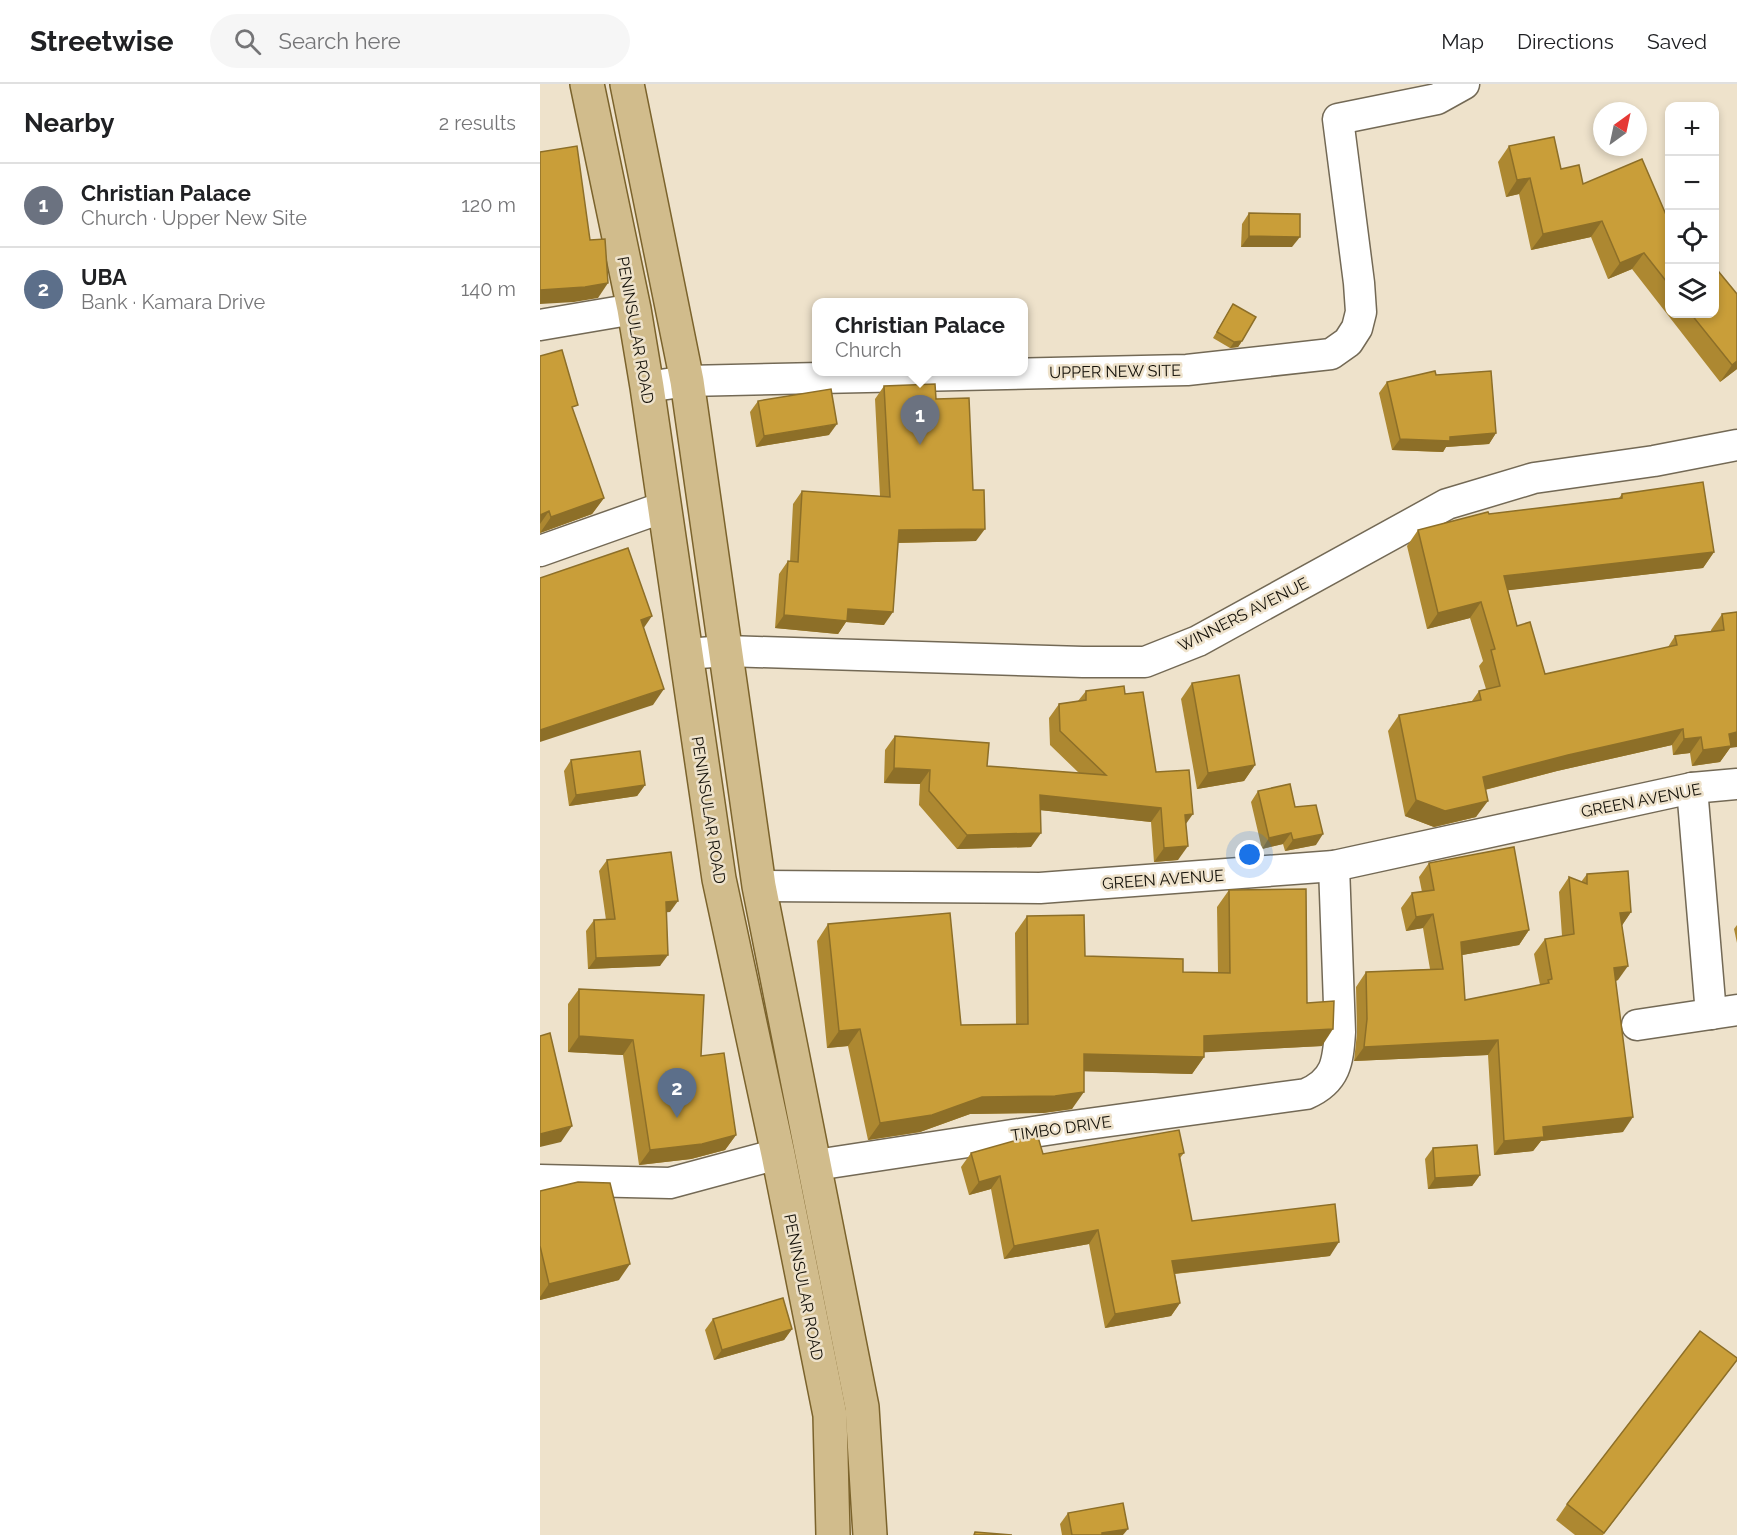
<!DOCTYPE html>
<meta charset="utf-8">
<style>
:root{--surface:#fff;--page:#f6f6f6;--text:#202124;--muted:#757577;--line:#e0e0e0;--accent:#0f766e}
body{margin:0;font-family:Raleway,sans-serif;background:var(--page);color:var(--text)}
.controls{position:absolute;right:18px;top:18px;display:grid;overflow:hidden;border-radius:12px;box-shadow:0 3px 9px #0003}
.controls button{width:54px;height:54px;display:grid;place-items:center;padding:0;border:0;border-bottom:2px solid var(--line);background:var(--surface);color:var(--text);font:30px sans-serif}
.compass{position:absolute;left:1053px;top:18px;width:54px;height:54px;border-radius:50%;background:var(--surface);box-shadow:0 3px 9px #0003;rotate:33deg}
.you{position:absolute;left:710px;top:771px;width:21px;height:21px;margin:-15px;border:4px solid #fff;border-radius:50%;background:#1a73e8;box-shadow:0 0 0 9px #1a73e833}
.badge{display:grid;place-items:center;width:39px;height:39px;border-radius:50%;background:var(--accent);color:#fff;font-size:20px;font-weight:700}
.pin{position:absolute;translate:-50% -50px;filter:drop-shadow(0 2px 3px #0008)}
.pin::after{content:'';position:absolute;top:32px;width:21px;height:18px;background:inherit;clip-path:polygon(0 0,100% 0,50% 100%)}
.popup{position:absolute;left:272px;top:214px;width:216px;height:78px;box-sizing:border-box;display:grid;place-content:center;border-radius:12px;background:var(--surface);filter:drop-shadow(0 2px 4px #0005);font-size:20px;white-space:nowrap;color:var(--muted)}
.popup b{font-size:22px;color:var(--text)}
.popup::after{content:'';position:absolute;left:50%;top:100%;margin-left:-12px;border:12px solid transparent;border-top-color:var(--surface)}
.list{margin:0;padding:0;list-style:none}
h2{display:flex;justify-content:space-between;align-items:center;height:78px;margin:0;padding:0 24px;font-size:26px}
h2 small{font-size:20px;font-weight:400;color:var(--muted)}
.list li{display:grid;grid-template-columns:39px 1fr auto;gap:18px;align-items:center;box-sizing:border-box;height:84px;padding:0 24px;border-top:2px solid var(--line)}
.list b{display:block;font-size:22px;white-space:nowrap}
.list p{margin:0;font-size:20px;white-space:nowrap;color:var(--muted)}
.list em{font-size:20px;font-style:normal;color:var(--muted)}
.icon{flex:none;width:33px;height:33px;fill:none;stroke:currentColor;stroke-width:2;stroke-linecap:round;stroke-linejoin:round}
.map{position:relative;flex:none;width:1197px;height:1451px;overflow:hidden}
header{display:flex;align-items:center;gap:36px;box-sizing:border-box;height:84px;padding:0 30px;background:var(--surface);border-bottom:2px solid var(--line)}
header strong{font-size:28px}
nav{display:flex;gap:33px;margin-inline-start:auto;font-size:21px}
.search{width:420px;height:54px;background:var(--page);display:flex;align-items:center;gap:15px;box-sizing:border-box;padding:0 21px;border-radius:33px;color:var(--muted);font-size:22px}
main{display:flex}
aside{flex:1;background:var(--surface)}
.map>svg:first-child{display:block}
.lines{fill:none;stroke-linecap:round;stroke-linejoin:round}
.minor-casing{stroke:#736955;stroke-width:33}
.primary-casing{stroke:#7b632c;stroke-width:36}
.minor{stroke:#fff;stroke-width:30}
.primary{stroke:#d1bc8c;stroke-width:33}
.wall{fill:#ad8831}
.shaded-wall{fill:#8d6f28}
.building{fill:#c99e39;stroke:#8d6f28;stroke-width:1.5}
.labels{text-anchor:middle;stroke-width:5;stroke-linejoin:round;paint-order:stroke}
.street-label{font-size:16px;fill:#131008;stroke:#eee2cb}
</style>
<header>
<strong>Streetwise</strong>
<div class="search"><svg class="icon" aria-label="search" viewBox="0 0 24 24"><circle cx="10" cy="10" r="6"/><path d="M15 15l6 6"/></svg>Search here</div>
<nav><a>Map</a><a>Directions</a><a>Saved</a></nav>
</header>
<main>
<aside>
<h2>Nearby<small>2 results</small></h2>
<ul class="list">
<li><span class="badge" style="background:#6b7280">1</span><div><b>Christian Palace</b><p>Church · Upper New Site</p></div><em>120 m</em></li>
<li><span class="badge" style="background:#5c6f8a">2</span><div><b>UBA</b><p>Bank · Kamara Drive</p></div><em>140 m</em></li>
</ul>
</aside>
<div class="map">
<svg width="1197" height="1451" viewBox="0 0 1197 1451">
<rect width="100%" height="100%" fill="#eee2cb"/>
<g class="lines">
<g class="minor-casing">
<g id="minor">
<polyline points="0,241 94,225"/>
<polyline points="107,303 147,297 647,286 791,270 808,258 817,244 821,228 819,199 798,35 897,15 924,0"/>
<polyline points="0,467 124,423"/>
<polyline points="146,570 186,567 543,578 605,578 658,557 907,420 994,394 1114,377 1197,361"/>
<polyline points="1152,704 1171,930"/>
<polyline points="219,802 500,804 794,782 1152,704 1197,700"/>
<polyline points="1097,941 1197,926"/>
<path d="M 276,1081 L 526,1043 L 766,1010 C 796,997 798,978 800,948 L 794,782"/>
<polyline points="0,1096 130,1099 238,1070"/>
</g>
</g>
<g class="primary-casing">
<g id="primary">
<polyline points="47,0 94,225 107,303 179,795 238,1070 290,1331 293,1451"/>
<polyline points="87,0 147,297 219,802 322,1323 330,1451"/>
</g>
</g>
<use href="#minor" class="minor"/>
<use href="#primary" class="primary"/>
</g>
<g class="wall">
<polygon points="969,62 1021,85 1043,100 1130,140 1130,230 1174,230 1197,285 1180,298 1092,185 1068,195 1051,153 991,166 979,110 966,113 958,78"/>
<polygon points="709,129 752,163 701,163 702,140"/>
<polygon points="693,220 702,257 698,263 690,264 673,254"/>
<polygon points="0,272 33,327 64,414 52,430 0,449"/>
<polygon points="896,291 956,349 949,360 906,363 903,368 852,366 839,309 847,298"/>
<polygon points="344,302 396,315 436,457 358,459 344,541 306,538 298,550 235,544 239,490 248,477 250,478 253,420 262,407 340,412 335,315"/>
<polygon points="218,317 289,351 216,363 210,328"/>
<polygon points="1082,410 1174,468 1163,484 968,506 977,542 1005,590 1128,563 1135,552 1171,548 1171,546 1182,530 1197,528 1190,664 1180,678 1152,682 1150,669 1133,671 1132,661 1017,687 945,706 936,733 894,743 865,732 848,647 859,631 932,617 939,607 946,605 939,582 943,577 930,534 887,545 867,462 878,446 949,430 1079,414"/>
<polygon points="652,599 715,681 704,697 657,705 641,615"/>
<polygon points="546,607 585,610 616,688 646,741 638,776 614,778 611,738 500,726 491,763 417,765 379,721 380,700 344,699 345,666 355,652 447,682 539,689 510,661 509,634 519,620 538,617"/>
<polygon points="31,676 105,701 97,712 29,722 24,687"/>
<polygon points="718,707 755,723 776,761 745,767 743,760 722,765 711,718"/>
<polygon points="67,776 130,828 126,828 120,882 48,885 46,847 54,836 66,836 59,787"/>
<polygon points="889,779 989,846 979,861 922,871 925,916 1000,901 994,870 1005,855 1022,852 1019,808 1029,793 1041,798 1047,790 1091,828 1082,841 1078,896 1076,897 1083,1048 1001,1057 993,1067 954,1071 948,971 814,977 817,949 816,903 826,888 890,885 883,844 866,847 861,824 872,809 882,808 879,793"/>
<polygon points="689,806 767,919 782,962 664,968 664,973 652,990 544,987 532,1025 503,1029 430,1030 380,1048 328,1056 308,962 287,964 277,857 288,840 421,941 476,940 475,849 487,832 545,872 643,888 678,888 677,823"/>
<polygon points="1197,841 1197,859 1194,845"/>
<polygon points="39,905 161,972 196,1051 185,1066 151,1075 99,1081 83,971 28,968 28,920"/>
<polygon points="893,1064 940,1091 932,1102 888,1105 885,1075"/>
<polygon points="431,1069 503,1070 644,1069 640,1074 652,1137 790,1172 635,1190 640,1219 631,1232 565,1244 549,1160 464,1175 451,1105 429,1111 421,1083"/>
<polygon points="0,1107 79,1196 0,1216"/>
<polygon points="173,1235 252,1245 244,1256 174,1276 165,1246"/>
<polygon points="1197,1276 1063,1451 1035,1451 1016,1436 1027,1420"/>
<polygon points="528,1429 583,1451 522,1451 520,1440"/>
</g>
<g class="shaded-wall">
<polygon points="990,94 979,110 966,113 977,96"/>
<polygon points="1062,137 1051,153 991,166 1003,150"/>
<polygon points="709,152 760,153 752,163 701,163"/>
<polygon points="1104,169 1092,185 1068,195 1080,179"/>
<polygon points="68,199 58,214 34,218 0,220 0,206"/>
<polygon points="702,257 698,263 690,264 694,258"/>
<polygon points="1197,277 1197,285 1180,298 1192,281"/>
<polygon points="297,340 289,351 216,363 224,352"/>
<polygon points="956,349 949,360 906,363 903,368 852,366 860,355 910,353"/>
<polygon points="64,414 52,430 0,449 11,433"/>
<polygon points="9,427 0,440 0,431"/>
<polygon points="445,445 436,457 350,459 359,446"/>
<polygon points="1174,468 1163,484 953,508 964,492"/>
<polygon points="941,518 930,534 887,545 898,529"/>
<polygon points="308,525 353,528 344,541 306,538 298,550 235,544 244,531"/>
<polygon points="112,532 101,548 101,536"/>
<polygon points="124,605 113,621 0,658 0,646"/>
<polygon points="1143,645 1132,661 1017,687 932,709 943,693 1028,671"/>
<polygon points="1197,648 1197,663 1190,664 1180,678 1152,682 1163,666 1189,650"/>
<polygon points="1161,653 1150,669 1133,671 1144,655"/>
<polygon points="715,681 704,697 657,705 668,689"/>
<polygon points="354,684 390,686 380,700 344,699"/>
<polygon points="105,701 97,712 29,722 36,711"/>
<polygon points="500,711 621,724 611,738 490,725"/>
<polygon points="876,716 948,717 936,733 894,743 865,732"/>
<polygon points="653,730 643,744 645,731"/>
<polygon points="501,749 491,763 417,765 427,751"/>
<polygon points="751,749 743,760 722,765 729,754"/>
<polygon points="783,750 776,761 745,767 753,756"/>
<polygon points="648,762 638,776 614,778 624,764"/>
<polygon points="138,817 130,828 118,829 126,818"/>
<polygon points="1091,828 1081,843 1080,829"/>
<polygon points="893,830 883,844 866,847 876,833"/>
<polygon points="989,846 979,861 911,873 921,858"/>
<polygon points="128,871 120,882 48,885 56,874"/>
<polygon points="1088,882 1078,896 1064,899 1074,884"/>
<polygon points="320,945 308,962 287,964 299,947"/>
<polygon points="793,945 782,962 652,969 664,952"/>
<polygon points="39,952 93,956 83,971 28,968"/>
<polygon points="958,956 948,971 814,977 824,963"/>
<polygon points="544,970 664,973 652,990 532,987"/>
<polygon points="544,1008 532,1025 503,1029 430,1030 380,1048 328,1056 340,1039 442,1013"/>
<polygon points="1093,1033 1083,1048 1001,1057 993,1067 954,1071 964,1057 1003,1043"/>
<polygon points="32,1042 21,1058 0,1063 0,1050"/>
<polygon points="196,1051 185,1066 151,1075 99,1081 110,1066"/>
<polygon points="940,1091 932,1102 888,1105 895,1094"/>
<polygon points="460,1092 451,1105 429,1111 439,1098"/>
<polygon points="558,1146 549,1160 464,1175 474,1162"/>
<polygon points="799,1158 790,1172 623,1191 632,1177"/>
<polygon points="90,1180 79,1196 0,1216 0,1213 9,1200"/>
<polygon points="640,1219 631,1232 565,1244 575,1230"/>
<polygon points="252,1245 244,1256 174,1276 182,1266"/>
<polygon points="588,1445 583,1451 560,1451 562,1449"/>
</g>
<g class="building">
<polygon points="1014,53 1021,85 1039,81 1043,100 1102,75 1130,140 1130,202 1104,169 1080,179 1062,137 1003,150 990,94 977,96 969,62"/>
<polygon points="37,62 50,156 65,155 68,199 45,203 0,206 0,68"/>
<polygon points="709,129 760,130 760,153 709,152"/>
<polygon points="1174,182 1197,210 1197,277 1192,281 1151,230 1174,230"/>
<polygon points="693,220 716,233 702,257 694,258 677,248"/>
<polygon points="22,266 38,321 32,323 64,414 11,433 9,427 0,431 0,272"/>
<polygon points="895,287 896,291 951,287 956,349 910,353 910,357 860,355 847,298"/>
<polygon points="395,300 396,315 429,314 433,406 444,406 445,445 359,446 353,528 308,525 307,537 244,531 248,477 258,478 262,407 350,413 344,302"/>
<polygon points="291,305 297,340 224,352 218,317"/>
<polygon points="1163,398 1174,468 964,492 977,542 990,538 1005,590 1137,561 1135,552 1184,546 1182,530 1197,528 1197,648 1189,650 1191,662 1163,666 1161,653 1144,655 1143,645 1028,671 943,693 948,717 905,727 876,716 859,631 941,616 939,607 960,602 951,566 955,565 941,518 898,529 878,446 948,428 949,430 1082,414 1082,410"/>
<polygon points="88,464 112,532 101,536 124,605 0,646 0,494"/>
<polygon points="699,591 715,681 668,689 652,599"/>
<polygon points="584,602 585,610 603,608 616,688 649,686 653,730 645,731 648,762 624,764 621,724 500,711 501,749 427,751 389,707 390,686 354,684 355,652 449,659 447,682 566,691 520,647 519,620 546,616 546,607"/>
<polygon points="100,667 105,701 36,711 31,676"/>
<polygon points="750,700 755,723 776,721 783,750 753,756 751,749 729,754 718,707"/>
<polygon points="974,763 989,846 921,858 925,916 1009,899 1008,896 1012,895 1005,855 1034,850 1029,793 1047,800 1047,790 1088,787 1091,828 1080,829 1088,882 1074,884 1093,1033 1003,1043 1004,1053 964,1057 958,956 824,963 827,935 826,888 903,885 893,830 876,833 872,809 894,806 889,779"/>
<polygon points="131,768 138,817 126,818 128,871 56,874 54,836 75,835 67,776"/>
<polygon points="766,805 767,919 794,917 793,945 664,952 664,973 544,970 544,1008 515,1012 442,1013 392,1031 340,1039 320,945 299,947 288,840 410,829 421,941 488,940 487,832 544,831 545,872 643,875 643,888 690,889 689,806"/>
<polygon points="39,905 164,911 161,972 184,969 196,1051 162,1060 110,1066 93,956 39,952"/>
<polygon points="10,949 32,1042 0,1050 0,952"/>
<polygon points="639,1046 644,1069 639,1070 652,1137 795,1120 799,1158 632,1177 640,1219 575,1230 558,1146 474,1162 460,1092 439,1098 431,1069 481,1055 498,1053 503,1070"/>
<polygon points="937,1061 940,1091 895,1094 893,1064"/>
<polygon points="38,1098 70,1099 90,1180 9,1200 0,1162 0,1107"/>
<polygon points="243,1214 252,1245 182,1266 173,1235"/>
<polygon points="1160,1247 1197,1274 1197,1276 1064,1449 1027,1420"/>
<polygon points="583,1419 588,1445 562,1449 562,1451 532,1451 528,1429"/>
<polygon points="435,1448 472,1451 434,1451"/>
</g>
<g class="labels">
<g class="street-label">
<text transform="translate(96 246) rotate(80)" y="6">PENINSULAR ROAD</text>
<text transform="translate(575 287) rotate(-1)" y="6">UPPER NEW SITE</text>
<text transform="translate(703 530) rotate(-27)" y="6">WINNERS AVENUE</text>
<text transform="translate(1101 716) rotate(-11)" y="6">GREEN AVENUE</text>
<text transform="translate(169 726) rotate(81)" y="6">PENINSULAR ROAD</text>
<text transform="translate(623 795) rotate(-4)" y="6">GREEN AVENUE</text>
<text transform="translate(521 1044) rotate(-8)" y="6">TIMBO DRIVE</text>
<text transform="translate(264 1203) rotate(79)" y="6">PENINSULAR ROAD</text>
</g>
</g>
</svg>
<div class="controls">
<button>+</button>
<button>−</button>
<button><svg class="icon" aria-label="locate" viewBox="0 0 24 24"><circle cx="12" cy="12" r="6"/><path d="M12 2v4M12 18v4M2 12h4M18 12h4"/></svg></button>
<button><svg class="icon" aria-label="layers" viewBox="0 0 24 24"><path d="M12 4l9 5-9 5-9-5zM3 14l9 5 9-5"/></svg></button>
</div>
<svg class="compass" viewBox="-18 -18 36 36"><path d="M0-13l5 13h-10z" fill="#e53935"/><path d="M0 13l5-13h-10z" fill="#757577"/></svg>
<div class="you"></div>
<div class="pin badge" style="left:380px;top:361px;background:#6b7280">1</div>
<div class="popup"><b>Christian Palace</b>Church</div>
<div class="pin badge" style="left:137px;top:1034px;background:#5c6f8a">2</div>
</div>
</main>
